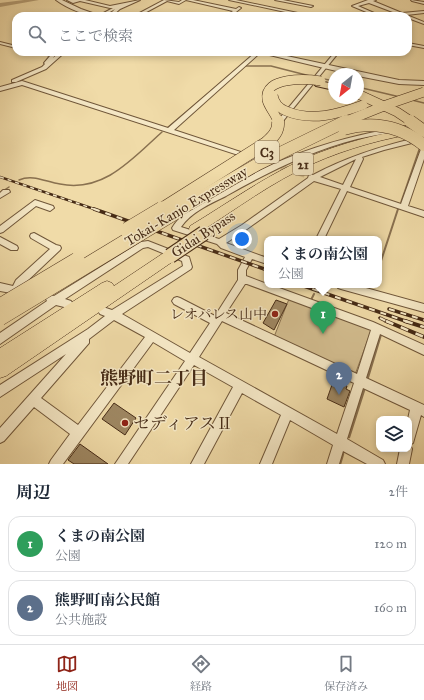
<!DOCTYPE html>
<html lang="ja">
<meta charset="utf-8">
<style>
:root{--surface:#fff;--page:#f6f6f7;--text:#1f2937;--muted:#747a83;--line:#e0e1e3;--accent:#8f2418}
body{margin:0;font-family:"IM FELL Great Primer","Noto Serif JP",serif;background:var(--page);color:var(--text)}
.controls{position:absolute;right:12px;bottom:12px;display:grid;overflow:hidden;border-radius:8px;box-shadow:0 2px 6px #0003}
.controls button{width:36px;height:36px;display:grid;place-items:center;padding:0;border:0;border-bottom:1px solid var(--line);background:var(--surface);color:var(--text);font:20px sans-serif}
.compass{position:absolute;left:328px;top:68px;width:36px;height:36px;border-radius:50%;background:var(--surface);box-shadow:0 2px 6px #0003;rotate:211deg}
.you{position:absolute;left:242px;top:239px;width:14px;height:14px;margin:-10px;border:3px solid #fff;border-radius:50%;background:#1a73e8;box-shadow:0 0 0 6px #1a73e833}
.badge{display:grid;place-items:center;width:26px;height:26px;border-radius:50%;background:var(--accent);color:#fff;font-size:13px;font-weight:700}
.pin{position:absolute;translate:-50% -33px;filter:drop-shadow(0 1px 2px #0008)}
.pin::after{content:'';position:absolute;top:21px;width:14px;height:12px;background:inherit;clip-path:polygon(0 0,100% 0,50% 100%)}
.popup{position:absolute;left:264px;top:236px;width:118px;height:52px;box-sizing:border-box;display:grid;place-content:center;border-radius:8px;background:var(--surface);filter:drop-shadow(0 1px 3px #0005);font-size:13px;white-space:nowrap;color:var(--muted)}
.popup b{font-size:15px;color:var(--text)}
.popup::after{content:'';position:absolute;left:50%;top:100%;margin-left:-8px;border:8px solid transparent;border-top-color:var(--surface)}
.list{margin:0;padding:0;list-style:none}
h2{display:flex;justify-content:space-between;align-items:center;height:52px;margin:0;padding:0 16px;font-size:17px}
h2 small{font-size:13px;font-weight:400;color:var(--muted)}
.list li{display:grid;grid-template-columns:26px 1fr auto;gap:12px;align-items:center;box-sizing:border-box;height:56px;margin:0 8px 8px;padding:0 8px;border:1px solid var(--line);border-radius:12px}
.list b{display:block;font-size:15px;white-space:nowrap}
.list p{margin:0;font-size:13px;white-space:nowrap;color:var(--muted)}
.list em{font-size:13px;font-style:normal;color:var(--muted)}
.icon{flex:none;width:22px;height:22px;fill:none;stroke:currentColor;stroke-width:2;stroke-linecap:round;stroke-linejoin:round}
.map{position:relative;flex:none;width:424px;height:464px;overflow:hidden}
.search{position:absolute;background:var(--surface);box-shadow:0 2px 6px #0003;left:12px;right:12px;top:12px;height:44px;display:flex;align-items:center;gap:10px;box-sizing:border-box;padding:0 14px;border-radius:12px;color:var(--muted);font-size:15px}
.sheet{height:180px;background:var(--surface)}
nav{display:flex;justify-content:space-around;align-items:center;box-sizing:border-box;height:56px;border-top:1px solid var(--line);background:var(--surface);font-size:11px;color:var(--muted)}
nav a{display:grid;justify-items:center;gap:2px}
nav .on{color:var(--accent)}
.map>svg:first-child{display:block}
.green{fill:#d3bd8f;stroke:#8c7452}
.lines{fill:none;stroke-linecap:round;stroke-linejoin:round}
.stream-far2{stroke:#897150;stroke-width:1.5}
.stream-far1{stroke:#897150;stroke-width:2}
.stream{stroke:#897150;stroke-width:2.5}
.river{fill:#b69f76;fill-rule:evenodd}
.building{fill:#9e8762;stroke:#462b16}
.minor-tunnel{stroke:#ceb88b;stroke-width:6;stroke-dasharray:6 3.5;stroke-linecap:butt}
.minor-casing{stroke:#70573a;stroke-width:2}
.tertiary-casing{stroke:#70573a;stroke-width:2}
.trunk-casing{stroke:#462b16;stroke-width:1}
.motorway-casing{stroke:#462b16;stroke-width:2}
.minor{fill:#f5e8c6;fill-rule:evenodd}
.tertiary{fill:#f5e8c6;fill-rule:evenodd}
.trunk{fill:#f0dba8;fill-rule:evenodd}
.motorway{fill:#f0dba8;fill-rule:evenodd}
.rail-far2-casing{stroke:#462b16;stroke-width:2.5}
.rail-far1-casing{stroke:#462b16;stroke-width:3.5}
.rail-casing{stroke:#462b16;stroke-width:4}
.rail-far2{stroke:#f5e8c6;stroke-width:1.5;stroke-dasharray:4;stroke-linecap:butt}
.rail-far1{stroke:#f5e8c6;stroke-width:2;stroke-dasharray:6;stroke-linecap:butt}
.rail{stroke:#f5e8c6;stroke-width:2.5;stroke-dasharray:8;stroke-linecap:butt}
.trunk-bridge-casing{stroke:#462b16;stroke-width:16;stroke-linecap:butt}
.motorway-bridge-far2-casing{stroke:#462b16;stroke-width:10;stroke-linecap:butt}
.motorway-bridge-far1-casing{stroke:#462b16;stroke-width:13;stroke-linecap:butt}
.motorway-bridge-casing{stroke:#462b16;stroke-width:16;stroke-linecap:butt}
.trunk-bridge{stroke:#f0dba8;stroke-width:14}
.motorway-bridge-far2{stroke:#f0dba8;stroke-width:9}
.motorway-bridge-far1{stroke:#f0dba8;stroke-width:12}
.motorway-bridge{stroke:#f0dba8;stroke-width:15}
.poi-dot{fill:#8f2418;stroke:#f5e8c6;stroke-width:1.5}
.labels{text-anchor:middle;stroke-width:3;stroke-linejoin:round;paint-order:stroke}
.shield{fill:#f5e8c6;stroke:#7a644b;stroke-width:1}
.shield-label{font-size:13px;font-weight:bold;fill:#462b16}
.street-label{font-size:14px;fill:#462b16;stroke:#f5e8c6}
.poi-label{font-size:14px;fill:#462b16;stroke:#f5e8c6;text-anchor:end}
.near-poi-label{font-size:17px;fill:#462b16;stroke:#f5e8c6;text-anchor:start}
.near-neighbourhood-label{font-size:18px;font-weight:bold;fill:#462b16;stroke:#f5e8c6}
</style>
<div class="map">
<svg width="424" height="464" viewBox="0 0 424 464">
<rect width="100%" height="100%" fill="#f0dba8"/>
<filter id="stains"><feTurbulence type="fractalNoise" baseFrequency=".005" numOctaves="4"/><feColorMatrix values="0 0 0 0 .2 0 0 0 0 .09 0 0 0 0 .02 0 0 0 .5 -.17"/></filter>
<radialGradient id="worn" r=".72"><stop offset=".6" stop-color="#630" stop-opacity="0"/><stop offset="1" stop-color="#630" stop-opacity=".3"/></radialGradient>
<polygon class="green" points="289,299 368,327 371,331 356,372 353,374 274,337"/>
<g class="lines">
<g class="stream-far2">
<polyline points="245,66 271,66 310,76"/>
<polyline points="324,79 334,81"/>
<polyline points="358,87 400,97"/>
<polyline points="412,100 424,103"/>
<polyline points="167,128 237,69"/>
<path d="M 19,180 C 33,174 46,182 60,184 C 104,193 133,158 162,132"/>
<polyline points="0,193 9,187"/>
<polyline points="401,202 420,147"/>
</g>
<g class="stream-far1">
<polyline points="261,256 267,258"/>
<polyline points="379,267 398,209"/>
<polyline points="311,300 314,294"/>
</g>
<g class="stream">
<polyline points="368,377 381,334"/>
<polyline points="349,437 364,390"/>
<polyline points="340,464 343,454"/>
</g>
<polygon class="river" points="24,0 39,0 0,7 0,3"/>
</g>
<g class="building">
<polygon points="276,300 287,304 274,330 263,323"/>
<polygon points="334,379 347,386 346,389 350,391 344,407 327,399"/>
<polygon points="114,403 136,418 125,435 102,419"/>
<polygon points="80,444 108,464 74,464 68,460"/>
</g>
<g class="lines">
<polyline class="minor-tunnel" points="281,167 309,176"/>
<g class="minor-casing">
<g id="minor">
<polygon points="67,0 85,0 110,6 140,0 120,9 112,16 108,16 115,9 103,16 98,16 113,8 110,8 80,1 73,3"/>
<polygon points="164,0 179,2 182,0 193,0 236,9 239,7 241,8 231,16 226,16 233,11 186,0 179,4 167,1 139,16 134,16"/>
<polygon points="229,0 236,0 312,16 304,16"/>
<polygon points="275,0 283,0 313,6 311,7"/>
<polygon points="368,0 376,0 373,1 402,13 424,11 424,13 398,16 398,14 369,3 358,6 381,16 376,16 352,6"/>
<polygon points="411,0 424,2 424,4 412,1"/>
<polygon points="407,16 409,16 424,22 424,24 408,18"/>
<polygon points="0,42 16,46 16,48 0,44"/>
<polygon points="408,43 424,46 424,48 408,45"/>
<polygon points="39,52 55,54 55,55 53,58 60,52 65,52 46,69 16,82 12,82 12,80 42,67 45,64 44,63 50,56"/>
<polygon points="256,52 261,52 174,130 268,161 269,162 266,164 22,85 0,91 0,87 22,81 168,128"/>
<polygon points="335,52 339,52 279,126 275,126 275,124"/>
<path d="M 418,124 L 420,125 L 420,127 C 399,132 378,134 357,139 C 310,151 268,172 226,196 C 210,204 191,212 181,227 L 219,239 L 242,225 L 308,178 L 309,175 L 313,175 C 348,156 385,145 424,136 L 424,140 L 384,150 L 362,157 L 363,159 L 350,187 L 401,204 L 421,149 L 424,147 L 424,159 L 408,206 L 424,211 L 424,217 L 347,191 L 324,239 L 316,239 L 341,189 L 314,181 L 247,229 L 226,243 L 267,258 L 267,264 L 252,259 L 246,270 L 246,276 L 267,284 L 267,285 L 271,285 L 373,322 L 424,345 L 424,355 L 380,334 L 366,378 L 424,405 L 424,417 L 421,415 L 413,443 L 410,445 L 412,449 L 409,464 L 397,464 L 400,449 L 409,449 L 408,419 L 410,410 L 363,388 L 347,439 L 383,460 L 385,464 L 367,464 L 343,451 L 339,464 L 327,464 L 333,445 L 290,420 L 272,464 L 260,464 L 281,415 L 242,393 L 204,464 L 191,464 L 233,387 L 194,365 L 128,464 L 115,464 L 185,361 L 153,342 L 63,464 L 49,464 L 51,460 L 70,434 L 34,407 L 4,441 L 0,443 L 0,428 L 66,354 L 0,397 L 0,385 L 88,329 L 105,316 L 100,314 L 98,311 L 100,308 L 103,307 L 112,310 L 183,266 L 182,261 L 148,247 L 143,248 L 65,299 L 71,301 L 73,304 L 71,307 L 68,308 L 56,305 L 0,344 L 0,333 L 47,301 L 46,299 L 48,296 L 51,295 L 54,296 L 141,242 L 148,241 L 189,257 L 192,267 L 191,269 L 122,314 L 190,353 L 210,323 L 174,304 L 172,301 L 174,298 L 177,297 L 180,298 L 215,316 L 238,280 L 238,270 L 245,257 L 221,248 L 217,244 L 173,230 L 172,228 C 183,210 203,202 220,192 C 242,180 263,168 285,159 C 328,141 373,131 418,124 ZM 356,159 L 343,185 L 320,177 ZM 245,284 L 247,284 L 371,330 L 357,374 L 226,313 ZM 114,320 L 145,337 L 78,425 L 41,398 L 89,343 L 89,339 ZM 222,321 L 354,383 L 337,434 L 199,357 Z"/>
<polygon points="3,190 9,190 10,192 0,198 0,193"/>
<polygon points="35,200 53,206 54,208 50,211 36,206 3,232 0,233 0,226"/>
<polygon points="34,233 56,245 60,246 61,248 60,250 23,285 22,287 25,288 27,291 25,294 22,295 0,291 0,283 13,286 16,280 50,249 31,238 30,236 31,234"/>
<polygon points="0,237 17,246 18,248 17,250 11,250 0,244"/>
<polygon points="336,285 355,285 424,304 424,312 341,289 338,288"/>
</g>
</g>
<g class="tertiary-casing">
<g id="tertiary">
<path d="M 56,0 L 62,0 L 81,9 L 101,16 C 86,16 68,9 56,0 Z"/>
<polygon points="257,52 268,52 399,80 424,81 424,85 399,84 358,76 358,74 349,74"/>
</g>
</g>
<g class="trunk-casing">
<g id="trunk">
<path d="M 424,126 L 424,132 C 385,138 348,148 312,164 C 272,182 236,209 200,232 L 195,234 L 190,232 L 189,229 L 190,226 C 228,203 264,177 304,159 C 342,142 383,133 424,126 Z"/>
<polygon points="170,251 175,252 177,256 175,260 6,376 0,378 0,348 102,283 107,281 112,283 114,286 165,252"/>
</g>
</g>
<g class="motorway-casing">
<polygon id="motorway" points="319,81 334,84 334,90 316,86 314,84"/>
</g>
<use href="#minor" class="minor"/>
<use href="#tertiary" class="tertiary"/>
<use href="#trunk" class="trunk"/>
<use href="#motorway" class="motorway"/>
<g class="rail-far2-casing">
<polyline id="rail-far2" points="0,177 97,210"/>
</g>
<g class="rail-far1-casing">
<g id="rail-far1">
<polyline points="94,209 267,270"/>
<polyline points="301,285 408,322"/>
<polyline points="389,309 424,320"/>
<polyline points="380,318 388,322"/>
</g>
</g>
<g class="rail-casing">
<g id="rail">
<polyline points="386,321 424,337"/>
<polyline points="405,321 424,327"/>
</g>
</g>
<use href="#rail-far2" class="rail-far2"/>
<use href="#rail-far1" class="rail-far1"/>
<use href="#rail" class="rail"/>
<g class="trunk-bridge-casing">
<polyline id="trunk-bridge" points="170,256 204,233"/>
</g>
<g class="motorway-bridge-far2-casing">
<g id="motorway-bridge-far2">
<polyline points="358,94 397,112 412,122"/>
<path d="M 273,95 C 274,103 279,108 286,111 C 312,122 338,114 363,105"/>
<path d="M 278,122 C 276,114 269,108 267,100 C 263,76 307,79 321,81"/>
<polyline points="344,122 389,104 424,92"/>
</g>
</g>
<g class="motorway-bridge-far1-casing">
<g id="motorway-bridge-far1">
<polyline points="410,121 424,131"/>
<path d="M 344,129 C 373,121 400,126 424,145"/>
<path d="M 160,210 L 266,143 C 273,137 279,131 278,121"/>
<polyline points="179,210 258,164 346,121"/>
</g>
</g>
<g class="motorway-bridge-casing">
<g id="motorway-bridge">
<polyline points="127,230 162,209"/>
<polyline points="0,306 77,260"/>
<polyline points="0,318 180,209"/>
</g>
</g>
<use href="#trunk-bridge" class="trunk-bridge"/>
<use href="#motorway-bridge-far2" class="motorway-bridge-far2"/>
<use href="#motorway-bridge-far1" class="motorway-bridge-far1"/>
<use href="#motorway-bridge" class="motorway-bridge"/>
</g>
<g class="poi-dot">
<circle cx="275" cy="314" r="4"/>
<circle cx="125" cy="423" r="4"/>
</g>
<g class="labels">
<g class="shield">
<rect x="255" y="141" width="24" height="22" rx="3"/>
<rect x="293" y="153" width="20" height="22" rx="3"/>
</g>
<g class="shield-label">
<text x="267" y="157">C3</text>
<text x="303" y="169">21</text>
</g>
<g class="street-label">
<text transform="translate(186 206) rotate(-31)" y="5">Tokai-Kanjo Expressway</text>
<text transform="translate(203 234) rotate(-33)" y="5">Gidai Bypass</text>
</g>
<g class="poi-label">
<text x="267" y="319">レオパレス山中</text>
</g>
<g class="near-poi-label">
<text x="133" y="429">セディアスⅡ</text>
</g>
<g class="near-neighbourhood-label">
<text x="154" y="384">熊野町二丁目</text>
</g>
</g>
<rect width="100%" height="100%" filter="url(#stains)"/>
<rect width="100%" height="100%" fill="url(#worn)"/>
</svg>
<div class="controls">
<button><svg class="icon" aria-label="layers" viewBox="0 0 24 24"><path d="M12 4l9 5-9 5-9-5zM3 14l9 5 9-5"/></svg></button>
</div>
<svg class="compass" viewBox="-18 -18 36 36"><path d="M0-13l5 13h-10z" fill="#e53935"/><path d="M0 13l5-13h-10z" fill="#747a83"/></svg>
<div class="you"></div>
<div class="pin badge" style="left:323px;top:334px;background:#2e9e5b">1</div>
<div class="popup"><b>くまの南公園</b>公園</div>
<div class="pin badge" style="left:339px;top:395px;background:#5c6f8a">2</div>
<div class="search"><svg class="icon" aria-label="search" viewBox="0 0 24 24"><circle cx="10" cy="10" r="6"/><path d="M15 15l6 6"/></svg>ここで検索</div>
</div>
<section class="sheet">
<h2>周辺<small>2件</small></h2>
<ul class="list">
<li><span class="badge" style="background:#2e9e5b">1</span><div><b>くまの南公園</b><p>公園</p></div><em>120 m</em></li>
<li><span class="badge" style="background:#5c6f8a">2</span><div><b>熊野町南公民館</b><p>公共施設</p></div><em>160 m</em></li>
</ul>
</section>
<nav>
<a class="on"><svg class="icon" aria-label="map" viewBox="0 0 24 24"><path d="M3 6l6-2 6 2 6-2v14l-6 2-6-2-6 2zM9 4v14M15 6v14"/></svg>地図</a>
<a><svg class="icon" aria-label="directions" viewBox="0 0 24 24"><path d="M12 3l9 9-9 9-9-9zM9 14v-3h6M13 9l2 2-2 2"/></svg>経路</a>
<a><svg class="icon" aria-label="saved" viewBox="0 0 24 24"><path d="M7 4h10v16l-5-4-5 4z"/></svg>保存済み</a>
</nav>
